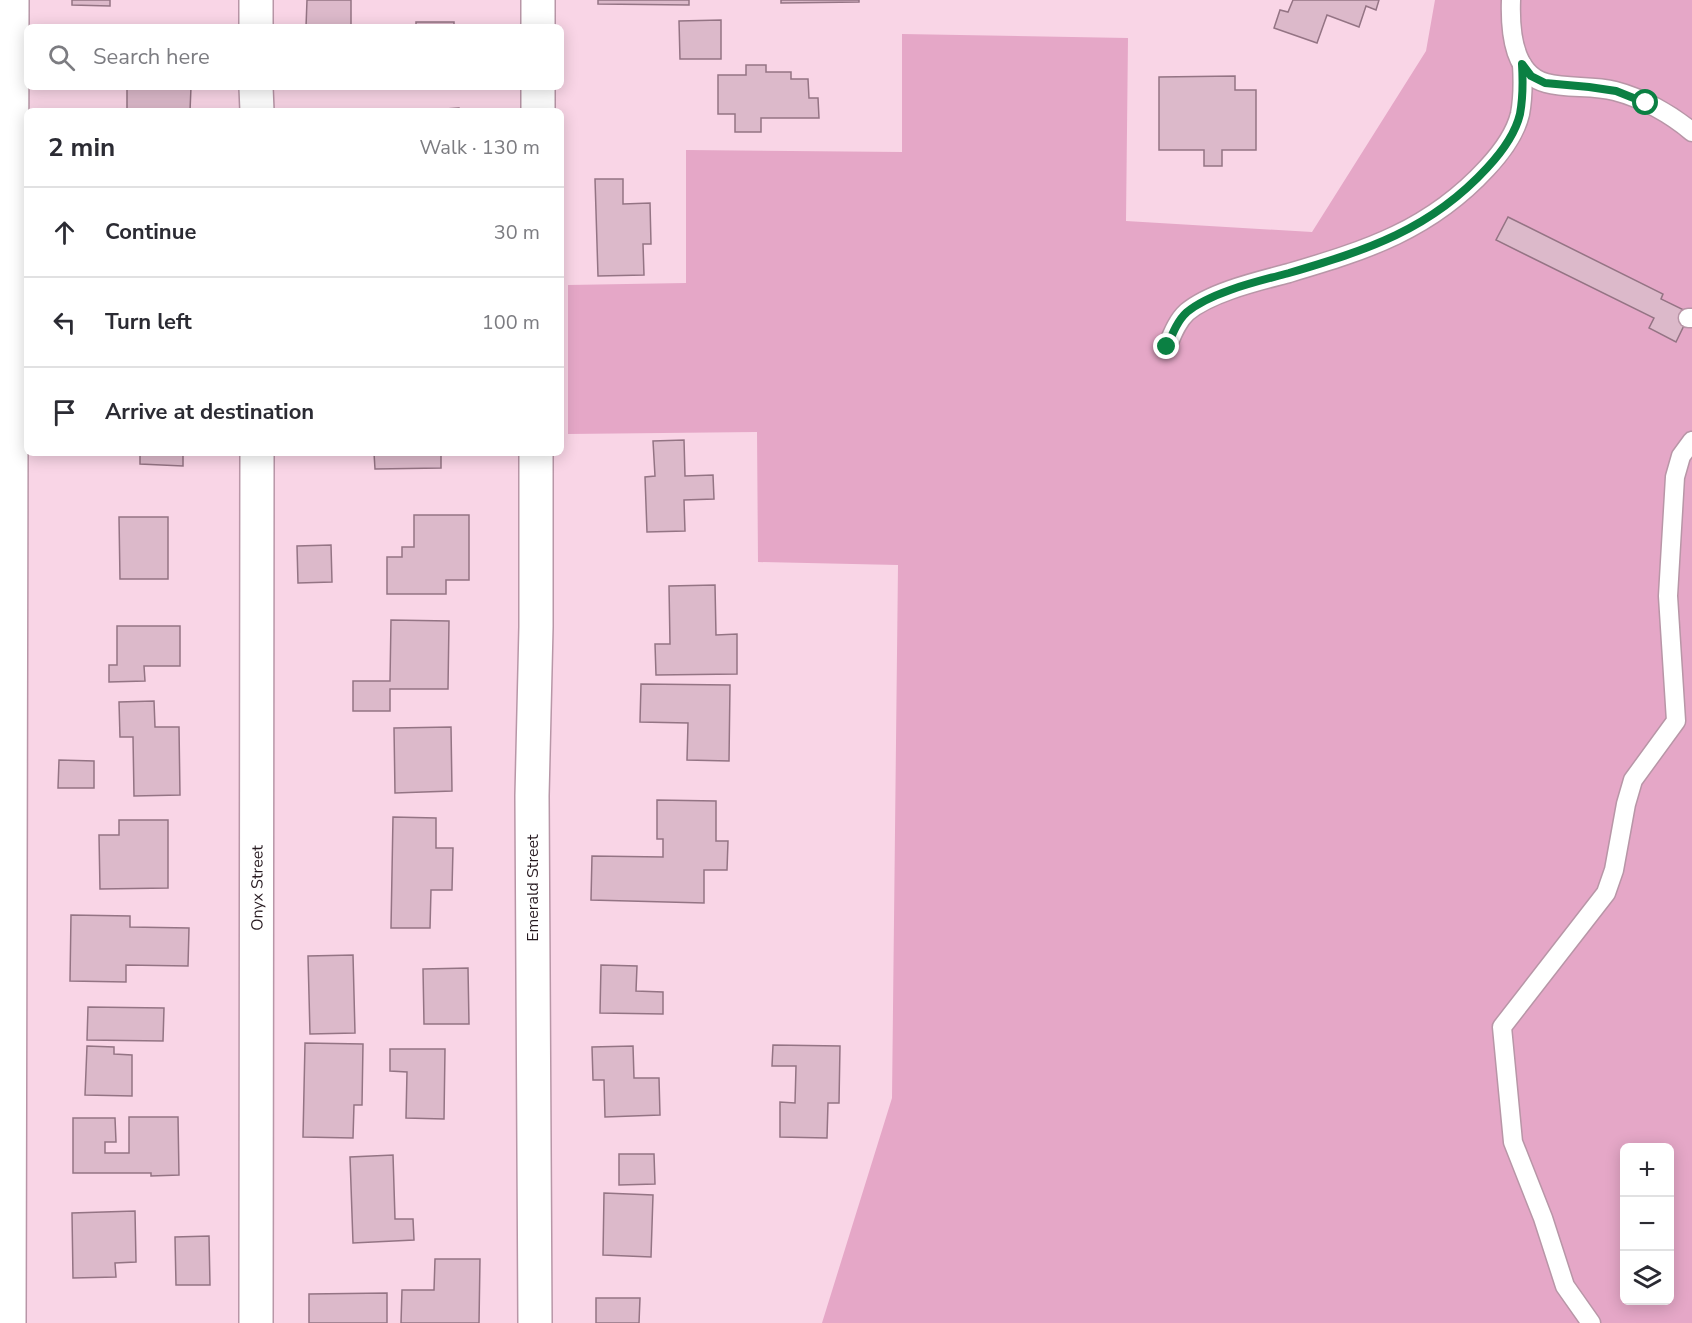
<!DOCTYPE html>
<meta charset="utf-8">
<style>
:root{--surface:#fff;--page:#f2f2f3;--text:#2b2b33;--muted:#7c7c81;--line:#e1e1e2}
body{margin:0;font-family:"Nunito Sans",sans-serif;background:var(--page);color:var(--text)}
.controls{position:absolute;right:18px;bottom:18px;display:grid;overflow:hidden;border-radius:9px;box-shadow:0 3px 15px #0003}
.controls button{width:54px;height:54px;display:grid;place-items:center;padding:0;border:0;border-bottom:2px solid var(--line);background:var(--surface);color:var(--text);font:30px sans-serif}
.stop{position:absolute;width:18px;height:18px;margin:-14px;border:4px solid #0b8043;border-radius:50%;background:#fff}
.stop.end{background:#0b8043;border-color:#fff;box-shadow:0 2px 6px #0008}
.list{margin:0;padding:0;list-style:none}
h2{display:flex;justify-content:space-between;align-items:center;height:78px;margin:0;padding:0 24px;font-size:26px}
h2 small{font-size:20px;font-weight:400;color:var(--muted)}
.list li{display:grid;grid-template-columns:39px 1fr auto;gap:18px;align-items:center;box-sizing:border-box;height:90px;padding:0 24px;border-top:2px solid var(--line)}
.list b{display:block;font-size:22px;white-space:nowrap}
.list em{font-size:20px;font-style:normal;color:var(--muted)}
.icon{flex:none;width:33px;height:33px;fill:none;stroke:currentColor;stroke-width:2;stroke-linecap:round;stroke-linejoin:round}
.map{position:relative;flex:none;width:1692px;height:1323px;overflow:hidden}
.search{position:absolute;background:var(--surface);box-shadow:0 3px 15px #0003;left:24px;top:24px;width:540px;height:66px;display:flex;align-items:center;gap:15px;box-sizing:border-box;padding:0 21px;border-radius:9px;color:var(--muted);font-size:22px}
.panel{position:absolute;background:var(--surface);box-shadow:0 3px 15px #0003;left:24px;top:108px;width:540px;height:348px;border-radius:9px}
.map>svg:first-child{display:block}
.green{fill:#e5a7c7;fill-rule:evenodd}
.building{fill:#dcb9ca;stroke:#947484;stroke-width:1.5}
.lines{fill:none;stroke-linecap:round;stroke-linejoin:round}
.service-casing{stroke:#b896a7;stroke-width:21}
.minor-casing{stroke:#b896a7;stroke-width:36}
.service{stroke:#fff;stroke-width:18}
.minor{stroke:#fff;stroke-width:33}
.route{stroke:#0b8043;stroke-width:8}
.labels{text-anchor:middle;stroke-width:5;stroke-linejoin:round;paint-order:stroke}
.street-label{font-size:16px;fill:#271a20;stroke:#fff}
</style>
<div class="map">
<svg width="1692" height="1323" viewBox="0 0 1692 1323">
<rect width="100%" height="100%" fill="#f9d5e6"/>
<path class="green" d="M 1435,0 L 1692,0 L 1692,1323 L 822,1323 L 892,1098 L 898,565 L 758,562 L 757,432 L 568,434 L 568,285 L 686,283 L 686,150 L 902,152 L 902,34 L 1128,38 L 1126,221 L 1312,232 L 1426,51 ZM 1624,1148 L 1670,1148 L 1670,1300 L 1624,1300 Z"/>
<g class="building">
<polygon points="72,0 110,0 110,6 72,5"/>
<polygon points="307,0 351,0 351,27 306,27"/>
<polygon points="598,0 689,0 689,5 598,4"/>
<polygon points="781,0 859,0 859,2 781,3"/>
<polygon points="1293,0 1379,0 1376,10 1366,6 1359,27 1327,15 1317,43 1274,28 1280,10 1288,12"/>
<polygon points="721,20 721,59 680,59 679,21"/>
<rect x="416" y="22" width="38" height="5"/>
<polygon points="746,65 766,65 766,72 791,72 791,79 808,79 809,98 818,98 819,118 761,118 761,132 735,132 735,114 718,114 718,75 746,75"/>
<polygon points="1235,76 1235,90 1256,90 1256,150 1222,150 1222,166 1204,166 1204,150 1159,150 1159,77"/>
<polygon points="127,87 191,87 190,111 127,111"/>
<polygon points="459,108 460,111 415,111"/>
<polygon points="339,109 339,111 308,111 308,110"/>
<polygon points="595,179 623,179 623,204 650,203 651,244 643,244 644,275 598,276"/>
<polygon points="1508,217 1663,294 1661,299 1690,313 1676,342 1649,328 1654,318 1496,240"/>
<polygon points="684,440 685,476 713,475 714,499 684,500 685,531 647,532 645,477 655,476 653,441"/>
<polygon points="140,453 183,453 183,466 140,464"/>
<polygon points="374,453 441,453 441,468 375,469"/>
<polygon points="414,515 469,515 469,580 446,580 446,594 387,594 387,557 402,557 402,547 414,547"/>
<polygon points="119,517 168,517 168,579 120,579"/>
<polygon points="331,545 332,582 298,583 297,546"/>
<polygon points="715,585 716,635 737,634 737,674 656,675 655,644 670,644 669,586"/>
<polygon points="391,620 449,621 448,689 390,689 390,711 353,711 353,681 390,681"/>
<polygon points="117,626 180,626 180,666 144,666 145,681 109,682 109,665 117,665"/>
<polygon points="641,684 730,685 729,761 687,760 688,723 640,722"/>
<polygon points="154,701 155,727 179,727 180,795 134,796 133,737 120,737 119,702"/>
<polygon points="451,727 452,791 395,793 394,728"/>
<polygon points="59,760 94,761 94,788 58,788"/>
<polygon points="657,800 716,801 716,841 728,841 727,870 704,870 704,903 591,900 592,856 663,857 663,839 657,839"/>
<polygon points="393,817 436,818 436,848 453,848 452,890 431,890 430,928 391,928"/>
<polygon points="119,820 168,820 168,888 100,889 99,835 119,835"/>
<polygon points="71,915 130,916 130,927 189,928 188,966 126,965 126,982 70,981"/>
<polygon points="353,955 355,1033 310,1034 308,956"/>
<polygon points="601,965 637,966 636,991 663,992 663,1014 600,1013"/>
<polygon points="468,968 469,1024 424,1024 423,969"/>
<polygon points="88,1007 164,1008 163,1041 87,1040"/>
<polygon points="305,1043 363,1044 362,1105 354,1105 353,1138 303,1137"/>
<polygon points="773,1045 840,1046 839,1103 828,1103 827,1138 780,1137 780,1102 795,1103 796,1066 772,1066"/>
<polygon points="87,1046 114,1047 114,1054 132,1055 132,1096 85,1095"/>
<polygon points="633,1046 634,1078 659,1078 660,1115 605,1117 604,1080 593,1080 592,1047"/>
<polygon points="390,1049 445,1049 444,1119 406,1118 407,1072 390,1071"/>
<polygon points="129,1117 178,1117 179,1175 151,1176 151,1173 73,1173 73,1118 115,1118 116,1142 105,1142 105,1153 129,1153"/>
<polygon points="619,1154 654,1154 655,1184 619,1185"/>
<polygon points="393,1155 395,1219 413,1219 414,1240 353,1243 350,1157"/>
<polygon points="604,1193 653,1195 651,1257 603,1255"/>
<polygon points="135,1211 136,1262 115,1263 116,1277 73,1278 72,1213"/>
<polygon points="209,1236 210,1285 176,1285 175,1237"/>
<polygon points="435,1259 480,1259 479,1323 401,1323 402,1290 434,1290"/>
<polygon points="387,1293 387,1323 309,1323 309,1294"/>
<polygon points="596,1298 640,1298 639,1323 596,1323"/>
</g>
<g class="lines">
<g class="service-casing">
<g id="service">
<path d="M 1511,0 C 1510,28 1512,74 1546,83 C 1568,89 1592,85 1615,91 C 1642,98 1671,114 1692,132"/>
<polyline points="1688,318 1692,318"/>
<path d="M 1167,347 C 1172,335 1177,321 1187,312 C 1211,292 1259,281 1289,273 C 1367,250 1430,230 1487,168 C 1501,153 1515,135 1520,114 C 1523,98 1523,80 1522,64"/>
<polyline points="1591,1323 1565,1286 1543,1218 1513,1142 1502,1027 1606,893 1614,870 1626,804 1633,780 1676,721 1668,596 1675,477 1681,456 1692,441"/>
</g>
</g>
<g class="minor-casing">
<g id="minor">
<polyline points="256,0 256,27"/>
<polyline points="538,27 538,0"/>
<polyline points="256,87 257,111"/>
<polyline points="538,111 538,87"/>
<polyline points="9,1323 12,0"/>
<path id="s1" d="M 256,1323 L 257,453"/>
<polyline points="535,1323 532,796 536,627 536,453"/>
</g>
</g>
<use href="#service" class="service"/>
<use href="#minor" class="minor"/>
</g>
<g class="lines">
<path class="route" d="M 1167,347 C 1172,335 1177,321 1187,312 C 1211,292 1259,281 1289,273 C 1367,250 1430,230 1487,168 C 1501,153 1515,135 1520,114 C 1523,98 1523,81 1522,64 L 1531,76 L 1545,83 L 1589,87 L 1616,91 L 1646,103"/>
</g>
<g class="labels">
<g class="street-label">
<text dy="6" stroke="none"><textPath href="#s1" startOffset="435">Onyx Street</textPath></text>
<text transform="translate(532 888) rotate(-90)" y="6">Emerald Street</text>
</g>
</g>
</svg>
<div class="controls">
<button>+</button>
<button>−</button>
<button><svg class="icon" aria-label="layers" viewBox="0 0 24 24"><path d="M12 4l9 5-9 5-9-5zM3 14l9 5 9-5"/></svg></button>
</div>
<div class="stop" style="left:1646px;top:103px"></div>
<div class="stop end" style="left:1167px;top:347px"></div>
<div class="search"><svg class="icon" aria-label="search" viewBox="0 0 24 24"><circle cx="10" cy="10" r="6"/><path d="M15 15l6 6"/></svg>Search here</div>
<section class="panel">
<h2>2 min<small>Walk · 130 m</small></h2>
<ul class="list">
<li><svg class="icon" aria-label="ahead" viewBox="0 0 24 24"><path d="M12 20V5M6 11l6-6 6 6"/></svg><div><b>Continue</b></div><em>30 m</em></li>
<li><svg class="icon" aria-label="left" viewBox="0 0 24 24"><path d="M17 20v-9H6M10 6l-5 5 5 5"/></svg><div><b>Turn left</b></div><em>100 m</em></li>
<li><svg class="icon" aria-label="arrive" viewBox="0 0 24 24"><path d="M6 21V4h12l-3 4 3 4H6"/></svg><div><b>Arrive at destination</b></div></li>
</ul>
</section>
</div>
